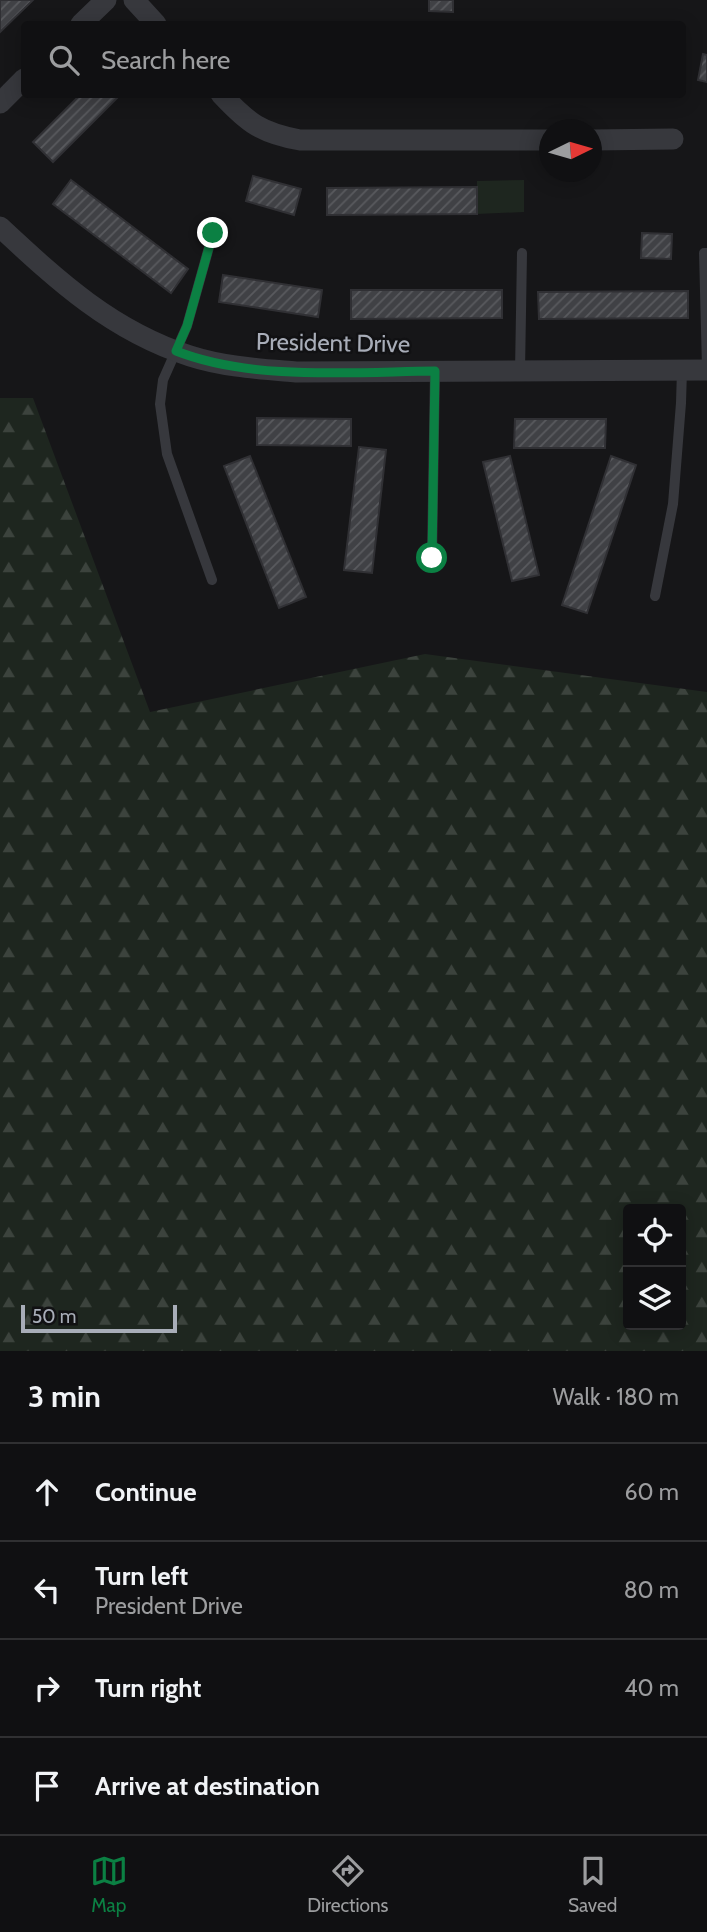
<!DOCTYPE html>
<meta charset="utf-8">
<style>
:root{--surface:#101012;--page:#19191b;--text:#f1f3f6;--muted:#9c9d9f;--line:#303032;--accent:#0b8043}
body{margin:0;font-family:Cabin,sans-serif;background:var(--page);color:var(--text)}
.controls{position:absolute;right:21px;bottom:21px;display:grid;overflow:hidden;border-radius:7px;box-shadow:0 4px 18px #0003}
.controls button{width:63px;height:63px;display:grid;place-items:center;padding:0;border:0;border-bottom:2px solid var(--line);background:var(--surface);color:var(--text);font:35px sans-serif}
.compass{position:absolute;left:539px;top:119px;width:63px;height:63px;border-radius:50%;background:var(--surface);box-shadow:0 4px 18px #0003;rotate:85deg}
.scale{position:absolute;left:21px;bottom:18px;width:156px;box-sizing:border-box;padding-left:7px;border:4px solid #a8adb8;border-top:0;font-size:19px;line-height:24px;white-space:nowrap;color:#a8adb8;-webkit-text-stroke:5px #111113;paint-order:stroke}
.stop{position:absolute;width:21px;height:21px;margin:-16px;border:5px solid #0b8043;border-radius:50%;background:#fff}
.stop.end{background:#0b8043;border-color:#fff;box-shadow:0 2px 7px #0008}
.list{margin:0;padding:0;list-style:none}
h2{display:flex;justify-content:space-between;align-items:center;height:91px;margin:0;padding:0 28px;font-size:30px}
h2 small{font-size:23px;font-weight:400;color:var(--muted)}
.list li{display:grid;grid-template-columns:46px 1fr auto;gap:21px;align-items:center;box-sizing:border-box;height:98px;padding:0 28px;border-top:2px solid var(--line)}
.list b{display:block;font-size:26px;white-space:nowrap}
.list p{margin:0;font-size:23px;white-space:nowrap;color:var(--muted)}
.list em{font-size:23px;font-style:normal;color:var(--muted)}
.icon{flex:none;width:38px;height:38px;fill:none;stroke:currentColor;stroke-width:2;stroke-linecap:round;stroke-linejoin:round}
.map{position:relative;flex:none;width:707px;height:1351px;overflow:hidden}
.search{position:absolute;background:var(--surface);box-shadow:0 4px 18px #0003;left:21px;right:21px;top:21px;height:77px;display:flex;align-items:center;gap:18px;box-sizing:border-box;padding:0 24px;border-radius:7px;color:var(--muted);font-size:26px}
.sheet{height:483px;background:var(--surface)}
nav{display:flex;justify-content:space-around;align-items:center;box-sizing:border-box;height:98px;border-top:2px solid var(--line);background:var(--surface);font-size:19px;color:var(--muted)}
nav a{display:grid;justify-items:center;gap:4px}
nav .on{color:var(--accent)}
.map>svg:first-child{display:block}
.green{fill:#1e261f}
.forest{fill:url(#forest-firs);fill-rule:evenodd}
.building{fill:url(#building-hatch);stroke:#303034;stroke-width:2}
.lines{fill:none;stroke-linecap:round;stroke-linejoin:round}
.lane{stroke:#37383d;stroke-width:10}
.street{stroke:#37383d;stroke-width:21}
.route{stroke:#0b8043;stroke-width:9}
.labels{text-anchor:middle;stroke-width:5;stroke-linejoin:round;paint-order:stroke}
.street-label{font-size:24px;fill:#a8adb8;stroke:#111113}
</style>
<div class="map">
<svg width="707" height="1351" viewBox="0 0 707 1351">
<defs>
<pattern id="forest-firs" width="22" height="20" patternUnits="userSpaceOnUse" patternTransform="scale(1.75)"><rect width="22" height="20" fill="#1e261f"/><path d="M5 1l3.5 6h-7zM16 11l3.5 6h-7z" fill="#3c433d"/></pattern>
<pattern id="building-hatch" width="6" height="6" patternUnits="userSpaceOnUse" patternTransform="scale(1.75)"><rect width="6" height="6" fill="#404145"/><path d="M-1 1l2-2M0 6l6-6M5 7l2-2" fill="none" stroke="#595a5e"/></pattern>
</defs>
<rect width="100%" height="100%" fill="#161618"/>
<polygon class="green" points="524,180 524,212 477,214 477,181"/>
<path class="forest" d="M 0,398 L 33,398 L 150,712 L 425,654 L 707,692 L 707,1351 L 0,1351 ZM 628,1209 L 681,1209 L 681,1325 L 628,1325 Z"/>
<g class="building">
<polygon points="0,0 33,0 0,32"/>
<polygon points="429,0 453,0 453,12 429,11"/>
<polygon points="703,54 707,55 707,82 698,80"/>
<polygon points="81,94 121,94 53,162 33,142"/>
<polygon points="253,176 301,189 294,215 246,201"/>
<polygon points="71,180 188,269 171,293 53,204"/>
<polygon points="477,187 477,214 327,215 327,188"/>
<polygon points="642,233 672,234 671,259 641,258"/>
<polygon points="223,275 322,290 318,317 219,302"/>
<polygon points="351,290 502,290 502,318 351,319"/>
<polygon points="688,291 688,318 539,319 538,292"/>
<polygon points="257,418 351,419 351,446 257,445"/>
<polygon points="515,419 606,419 605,448 514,448"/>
<polygon points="359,447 386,450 372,573 344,570"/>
<polygon points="250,456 306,597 279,608 224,466"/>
<polygon points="510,456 539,575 512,581 483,462"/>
<polygon points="611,456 636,465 587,613 562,605"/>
</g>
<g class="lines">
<g class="lane">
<polyline points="707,253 704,253 707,367"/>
<polyline points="520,371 522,253"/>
<polyline points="432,558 435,371"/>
<polyline points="212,580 167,454 160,404 163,380 187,326 213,233"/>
<polyline points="655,596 673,504 681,403 682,370"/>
</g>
<g class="street">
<polyline points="134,0 156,24"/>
<polyline points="81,24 106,0"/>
<path d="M 221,94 C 248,123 261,133 300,140 L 550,140"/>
<polyline points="0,103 24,79"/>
<polyline points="592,140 673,139"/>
<path d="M 0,227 C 58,281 112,331 190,356 C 224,367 261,369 296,372 L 707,370"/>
</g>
</g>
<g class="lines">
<path class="route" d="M 213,233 L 187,326 L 176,351 C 252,381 353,372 435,371 L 432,558"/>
</g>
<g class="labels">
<g class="street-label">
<text transform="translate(333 343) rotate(1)" y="8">President Drive</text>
</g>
</g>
</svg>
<div class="controls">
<button><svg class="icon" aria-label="locate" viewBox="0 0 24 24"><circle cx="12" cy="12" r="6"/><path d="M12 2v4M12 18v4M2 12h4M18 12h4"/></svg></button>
<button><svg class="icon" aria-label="layers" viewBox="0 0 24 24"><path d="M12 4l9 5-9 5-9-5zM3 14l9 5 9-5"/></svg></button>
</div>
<svg class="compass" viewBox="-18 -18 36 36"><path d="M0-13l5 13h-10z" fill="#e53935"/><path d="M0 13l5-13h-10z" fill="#9c9d9f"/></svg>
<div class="scale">50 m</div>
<div class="stop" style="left:432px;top:558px"></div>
<div class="stop end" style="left:213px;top:233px"></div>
<div class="search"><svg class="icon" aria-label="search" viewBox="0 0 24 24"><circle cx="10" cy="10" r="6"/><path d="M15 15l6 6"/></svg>Search here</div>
</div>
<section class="sheet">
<h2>3 min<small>Walk · 180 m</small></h2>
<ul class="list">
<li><svg class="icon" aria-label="ahead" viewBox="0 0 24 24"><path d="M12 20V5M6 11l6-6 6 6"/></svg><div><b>Continue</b></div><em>60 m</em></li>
<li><svg class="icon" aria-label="left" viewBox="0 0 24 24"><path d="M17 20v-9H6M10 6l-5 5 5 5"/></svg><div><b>Turn left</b><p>President Drive</p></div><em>80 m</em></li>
<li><svg class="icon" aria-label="right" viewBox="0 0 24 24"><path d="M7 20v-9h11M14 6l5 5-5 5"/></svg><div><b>Turn right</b></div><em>40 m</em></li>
<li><svg class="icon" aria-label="arrive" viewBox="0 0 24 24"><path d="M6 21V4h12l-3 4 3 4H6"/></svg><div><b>Arrive at destination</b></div></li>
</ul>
</section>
<nav>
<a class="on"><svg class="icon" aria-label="map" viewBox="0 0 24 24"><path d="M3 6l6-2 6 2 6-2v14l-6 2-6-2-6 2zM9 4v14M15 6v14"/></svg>Map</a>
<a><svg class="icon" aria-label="directions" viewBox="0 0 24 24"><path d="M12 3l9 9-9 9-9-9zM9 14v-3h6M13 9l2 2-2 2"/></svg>Directions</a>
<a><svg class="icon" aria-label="saved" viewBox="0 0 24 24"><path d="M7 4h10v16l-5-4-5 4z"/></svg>Saved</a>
</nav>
